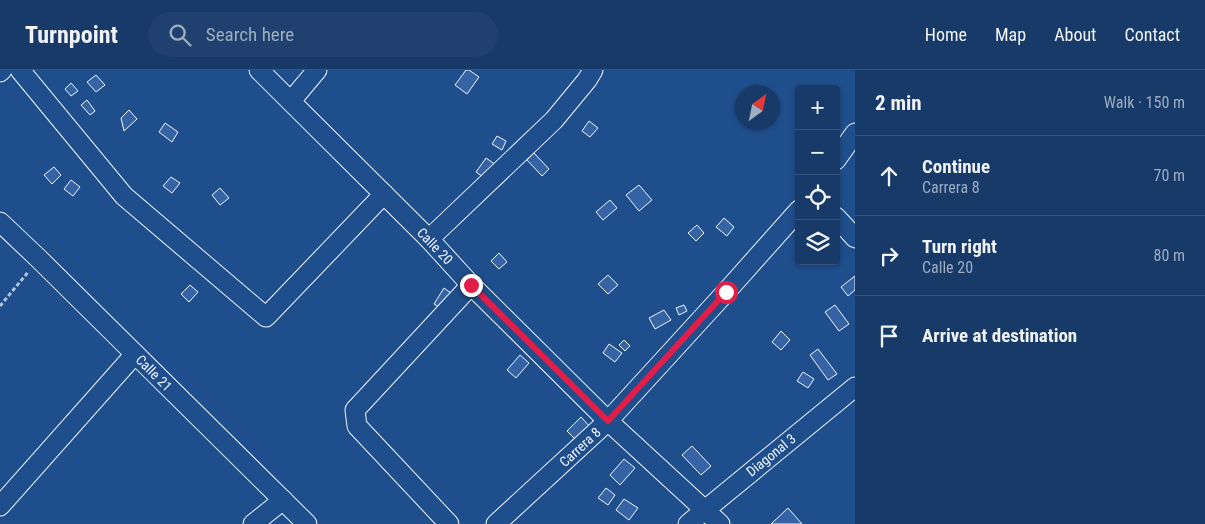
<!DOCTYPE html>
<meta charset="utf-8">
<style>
:root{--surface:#173a69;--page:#20416f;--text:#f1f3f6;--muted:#9eadc0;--line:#36547d}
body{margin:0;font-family:"Roboto Condensed",sans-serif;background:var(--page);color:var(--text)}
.controls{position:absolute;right:15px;top:15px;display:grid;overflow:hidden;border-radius:5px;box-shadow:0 1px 4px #0004}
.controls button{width:45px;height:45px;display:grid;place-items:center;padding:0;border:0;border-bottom:1px solid var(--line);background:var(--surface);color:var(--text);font:25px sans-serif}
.compass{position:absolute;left:735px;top:15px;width:45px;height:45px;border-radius:50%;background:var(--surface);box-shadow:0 1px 4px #0004;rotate:33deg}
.stop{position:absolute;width:15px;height:15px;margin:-11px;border:4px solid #e11d48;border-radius:50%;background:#fff}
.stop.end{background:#e11d48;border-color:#fff;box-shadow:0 1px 5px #0008}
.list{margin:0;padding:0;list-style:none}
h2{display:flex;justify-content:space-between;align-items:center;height:65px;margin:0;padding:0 20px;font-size:21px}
h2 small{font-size:16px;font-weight:400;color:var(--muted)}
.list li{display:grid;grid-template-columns:32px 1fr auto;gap:15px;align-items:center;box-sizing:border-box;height:80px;padding:0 20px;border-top:1px solid var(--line)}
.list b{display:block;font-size:19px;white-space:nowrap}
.list p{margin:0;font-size:16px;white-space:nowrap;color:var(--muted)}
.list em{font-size:16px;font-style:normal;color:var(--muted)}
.icon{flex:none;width:28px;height:28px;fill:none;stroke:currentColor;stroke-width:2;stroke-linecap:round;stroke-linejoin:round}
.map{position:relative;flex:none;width:855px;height:454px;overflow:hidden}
header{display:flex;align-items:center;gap:30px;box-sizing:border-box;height:70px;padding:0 25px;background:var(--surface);border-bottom:1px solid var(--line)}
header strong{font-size:24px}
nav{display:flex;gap:28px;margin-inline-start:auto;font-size:18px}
.search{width:350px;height:45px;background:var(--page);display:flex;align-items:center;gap:12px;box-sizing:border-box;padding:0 18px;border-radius:28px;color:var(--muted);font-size:19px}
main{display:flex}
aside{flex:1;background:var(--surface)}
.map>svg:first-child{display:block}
.building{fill:#3563a3;stroke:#f2f6ff}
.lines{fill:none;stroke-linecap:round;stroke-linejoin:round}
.minor-casing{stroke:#f2f6ff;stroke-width:21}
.path{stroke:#b3c4dc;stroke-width:3;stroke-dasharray:4 2.5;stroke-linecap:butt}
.minor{stroke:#1f4e8c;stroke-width:19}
.route{stroke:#e11d48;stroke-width:6}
.labels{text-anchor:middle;stroke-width:4;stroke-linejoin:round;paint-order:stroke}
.street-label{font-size:14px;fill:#f2f6ff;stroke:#1f4e8c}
</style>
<header>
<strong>Turnpoint</strong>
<div class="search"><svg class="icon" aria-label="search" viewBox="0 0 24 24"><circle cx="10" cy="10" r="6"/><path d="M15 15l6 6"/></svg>Search here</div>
<nav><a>Home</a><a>Map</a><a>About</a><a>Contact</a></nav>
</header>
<main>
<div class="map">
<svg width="855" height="454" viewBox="0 0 855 454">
<rect width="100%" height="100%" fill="#1f4e8c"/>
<g class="building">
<polygon points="466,0 469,0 479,7 467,24 455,15"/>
<polygon points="96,5 105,15 96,22 87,12"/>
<polygon points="71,13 78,21 71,26 65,19"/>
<polygon points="87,30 95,41 90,45 81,35"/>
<polygon points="129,40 137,49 124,61 121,48"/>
<polygon points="589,51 598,58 590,67 582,61"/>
<polygon points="165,53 178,62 172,72 159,62"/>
<polygon points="497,66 506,71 502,80 492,74"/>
<polygon points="534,83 549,99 542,106 527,90"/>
<polygon points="486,88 496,95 486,109 476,102"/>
<polygon points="54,97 61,105 52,114 44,105"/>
<polygon points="171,107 180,113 172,123 163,116"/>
<polygon points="71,110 80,117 73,126 64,119"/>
<polygon points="639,115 652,130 639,141 626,125"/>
<polygon points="220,118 229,128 220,135 212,125"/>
<polygon points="610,130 617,138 603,150 596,142"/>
<polygon points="724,148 734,157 727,166 716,157"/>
<polygon points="697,155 704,163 696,171 688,163"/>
<polygon points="499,183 507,192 499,199 491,191"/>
<polygon points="608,205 618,215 608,224 598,214"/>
<polygon points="855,206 855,220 848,226 841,217"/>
<polygon points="190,215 198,222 189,232 181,224"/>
<polygon points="444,218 455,226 445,241 434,234"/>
<polygon points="684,235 687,241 679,245 676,238"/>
<polygon points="835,235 849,254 839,261 825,242"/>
<polygon points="664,240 671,250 655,259 649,248"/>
<polygon points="781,261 790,270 781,280 772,272"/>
<polygon points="624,270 630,276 625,281 619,275"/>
<polygon points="609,274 622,283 615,292 603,283"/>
<polygon points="818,279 837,304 828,310 810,285"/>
<polygon points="520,285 529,293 516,308 507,300"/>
<polygon points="803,302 814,309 808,318 797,311"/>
<polygon points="581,347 593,360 579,373 567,361"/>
<polygon points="692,376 711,396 701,405 682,385"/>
<polygon points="624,389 635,398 620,415 610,405"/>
<polygon points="606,418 615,425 608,435 598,428"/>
<polygon points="624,429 638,438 629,450 616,440"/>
<polygon points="788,438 802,454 771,454"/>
</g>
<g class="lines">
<g class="minor-casing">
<g id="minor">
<polyline points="20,0 124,126 266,247 384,124"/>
<polyline points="259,0 429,169 471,215 608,351 720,454"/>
<polyline points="0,2 2,0"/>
<polyline points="291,31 317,0"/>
<polyline points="836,90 855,63"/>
<polyline points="836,147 855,168"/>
<polyline points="0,152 39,189 307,454"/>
<polyline points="429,169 554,50 587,10 593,0"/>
<polyline points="0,436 135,284"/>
<polyline points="253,454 283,430"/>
<polyline points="449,454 357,356 355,340 471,215"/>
<polyline points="496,454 608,351 726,222 799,140"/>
<polyline points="688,454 855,317"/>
</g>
</g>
<polyline class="path" points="0,236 29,201"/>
<use href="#minor" class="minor"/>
</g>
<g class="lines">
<polyline class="route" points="471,215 608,351 726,222"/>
</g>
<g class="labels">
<g class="street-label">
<text transform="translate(435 176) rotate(46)" y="5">Calle 20</text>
<text transform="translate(154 303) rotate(45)" y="5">Calle 21</text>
<text transform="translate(580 377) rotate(-43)" y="5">Carrera 8</text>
<text transform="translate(771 385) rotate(-39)" y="5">Diagonal 3</text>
</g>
</g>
</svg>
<div class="controls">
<button>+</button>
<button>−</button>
<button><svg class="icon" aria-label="locate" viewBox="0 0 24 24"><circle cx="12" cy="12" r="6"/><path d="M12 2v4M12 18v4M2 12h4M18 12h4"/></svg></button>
<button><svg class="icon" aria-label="layers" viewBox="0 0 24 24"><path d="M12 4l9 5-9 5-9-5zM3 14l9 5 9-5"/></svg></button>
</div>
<svg class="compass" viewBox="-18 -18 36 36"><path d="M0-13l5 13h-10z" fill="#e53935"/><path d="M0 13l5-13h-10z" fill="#9eadc0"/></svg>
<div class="stop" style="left:726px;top:222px"></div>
<div class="stop end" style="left:471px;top:215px"></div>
</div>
<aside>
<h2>2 min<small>Walk · 150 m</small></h2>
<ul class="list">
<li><svg class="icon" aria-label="ahead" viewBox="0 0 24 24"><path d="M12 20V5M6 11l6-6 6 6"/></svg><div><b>Continue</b><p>Carrera 8</p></div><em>70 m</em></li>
<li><svg class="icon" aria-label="right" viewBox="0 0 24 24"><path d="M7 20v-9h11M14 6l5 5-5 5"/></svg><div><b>Turn right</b><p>Calle 20</p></div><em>80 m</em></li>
<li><svg class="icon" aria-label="arrive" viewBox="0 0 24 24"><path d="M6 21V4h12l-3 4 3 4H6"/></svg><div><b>Arrive at destination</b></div></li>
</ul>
</aside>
</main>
